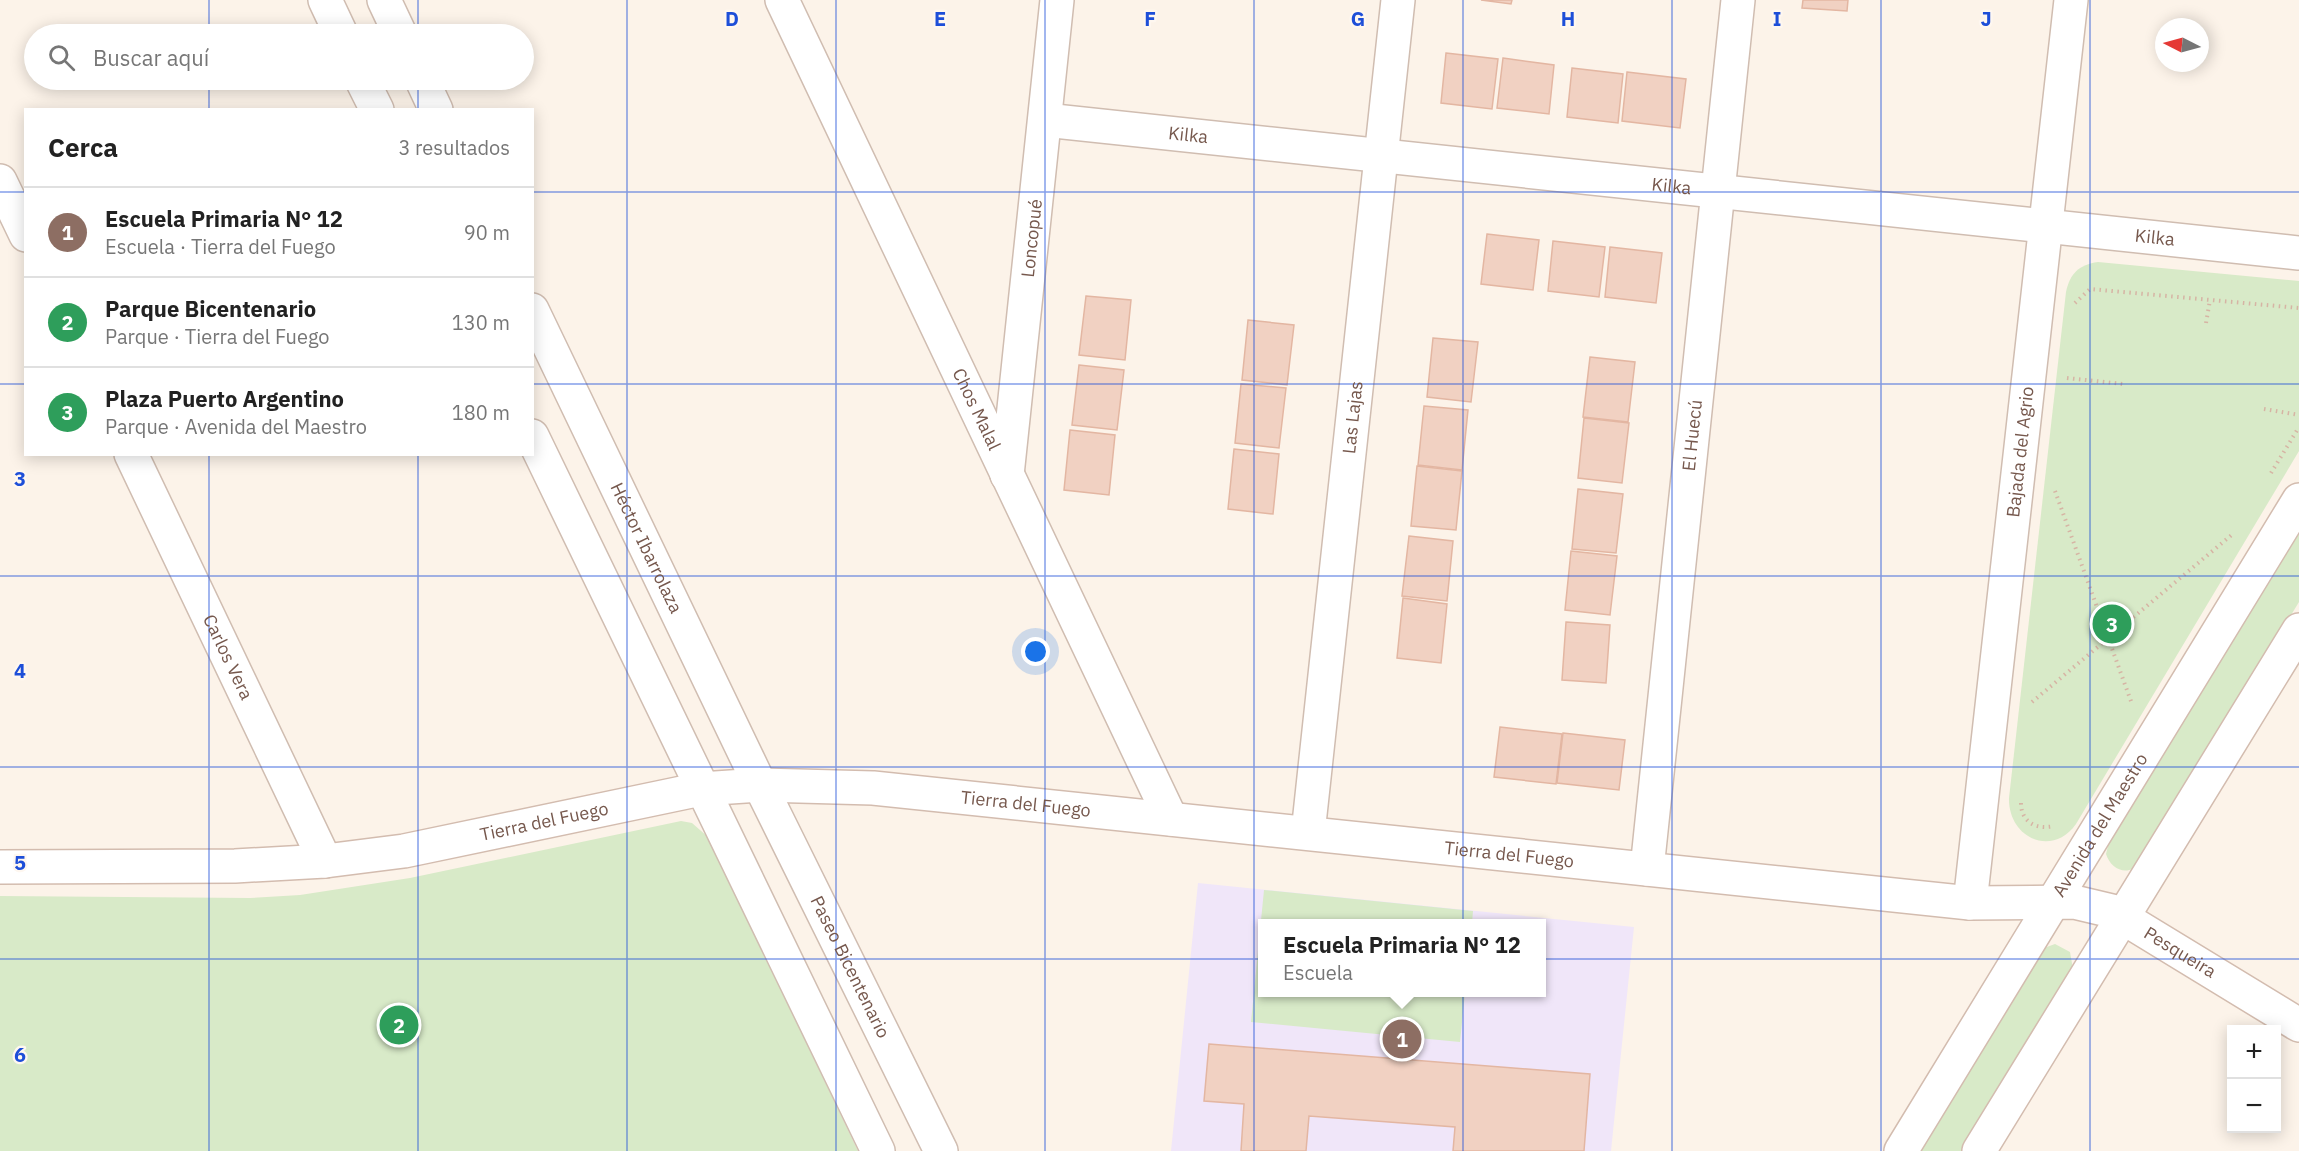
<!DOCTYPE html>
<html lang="es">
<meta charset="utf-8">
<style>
:root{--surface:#fff;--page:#f2f2f2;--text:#222;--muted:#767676;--line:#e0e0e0;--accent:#2563eb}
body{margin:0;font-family:"IBM Plex Sans",sans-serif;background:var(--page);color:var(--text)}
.controls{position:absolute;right:18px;bottom:18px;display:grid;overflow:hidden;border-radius:0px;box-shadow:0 3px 15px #0003}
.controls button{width:54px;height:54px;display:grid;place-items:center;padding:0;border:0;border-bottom:2px solid var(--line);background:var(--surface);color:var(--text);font:30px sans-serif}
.compass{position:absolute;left:2155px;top:18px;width:54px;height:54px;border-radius:50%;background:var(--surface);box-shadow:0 3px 15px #0003;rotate:276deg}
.you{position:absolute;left:1036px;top:652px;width:21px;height:21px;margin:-15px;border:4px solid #fff;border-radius:50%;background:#1a73e8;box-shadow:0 0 0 9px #1a73e833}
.badge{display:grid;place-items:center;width:39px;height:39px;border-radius:50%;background:var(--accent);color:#fff;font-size:20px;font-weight:700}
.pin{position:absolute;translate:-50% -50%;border:3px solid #fff;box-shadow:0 2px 6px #0006}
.popup{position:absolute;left:1258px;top:919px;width:288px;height:78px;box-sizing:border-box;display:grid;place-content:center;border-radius:0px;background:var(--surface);filter:drop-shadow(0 2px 4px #0005);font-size:20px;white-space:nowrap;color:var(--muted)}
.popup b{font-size:22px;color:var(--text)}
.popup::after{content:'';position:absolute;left:50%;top:100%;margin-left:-12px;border:12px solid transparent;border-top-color:var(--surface)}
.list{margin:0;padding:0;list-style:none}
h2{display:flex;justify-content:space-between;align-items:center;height:78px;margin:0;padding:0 24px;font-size:26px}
h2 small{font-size:20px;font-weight:400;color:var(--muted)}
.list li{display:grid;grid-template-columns:39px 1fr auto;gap:18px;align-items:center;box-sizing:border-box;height:90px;padding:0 24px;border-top:2px solid var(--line)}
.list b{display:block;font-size:22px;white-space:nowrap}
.list p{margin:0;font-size:20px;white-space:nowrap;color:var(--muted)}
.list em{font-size:20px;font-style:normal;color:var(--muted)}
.icon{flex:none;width:33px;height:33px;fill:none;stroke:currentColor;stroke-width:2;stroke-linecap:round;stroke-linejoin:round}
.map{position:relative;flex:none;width:2299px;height:1151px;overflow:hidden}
.search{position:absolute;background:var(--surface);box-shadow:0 3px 15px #0003;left:24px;top:24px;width:510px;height:66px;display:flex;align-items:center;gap:15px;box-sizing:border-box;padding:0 21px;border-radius:33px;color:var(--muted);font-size:22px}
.panel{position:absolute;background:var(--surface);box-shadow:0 3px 15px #0003;left:24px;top:108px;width:510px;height:348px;border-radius:0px}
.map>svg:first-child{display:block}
.education{fill:#f0e6f9;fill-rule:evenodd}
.green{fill:#d8eac8}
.building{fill:#f1d1c2;stroke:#e3b6a2;stroke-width:1.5}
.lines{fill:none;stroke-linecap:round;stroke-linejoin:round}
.street-casing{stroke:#d0bdb1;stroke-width:36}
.secondary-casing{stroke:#d3bcaf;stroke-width:36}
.path{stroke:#d6b4a4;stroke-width:4;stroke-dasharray:1.5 4.5;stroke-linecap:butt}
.street{stroke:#fff;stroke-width:33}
.secondary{stroke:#fff;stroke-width:33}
.grid{fill:none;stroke:#1d4ed8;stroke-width:1.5;stroke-opacity:0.55}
.labels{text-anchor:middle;stroke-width:4.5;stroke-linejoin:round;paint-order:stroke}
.street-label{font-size:18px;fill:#76584d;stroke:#fef7f0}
.grid-label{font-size:20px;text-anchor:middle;font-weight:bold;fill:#1d4ed8;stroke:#fef7f0;stroke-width:4.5;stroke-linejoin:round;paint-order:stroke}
</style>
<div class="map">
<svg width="2299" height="1151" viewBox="0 0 2299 1151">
<rect width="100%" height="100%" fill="#fcf3e9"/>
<path class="education" d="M 1198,883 L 1634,927 L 1611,1151 L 1171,1151 ZM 1262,924 L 1541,924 L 1541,992 L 1262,992 Z"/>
<g class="green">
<path d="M 2098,262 L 2299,281 L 2299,451 L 2076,824 C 2052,858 2008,838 2009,798 L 2066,292 C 2070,273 2079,265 2098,262 Z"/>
<path d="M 2299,530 L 2299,602 L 2140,863 C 2128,877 2111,870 2106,854 L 2109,842 Z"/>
<polygon points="681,821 692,823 708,837 858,1151 0,1151 0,896 250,898 300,895 410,878"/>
<polygon points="1264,890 1473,911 1472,923 1262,924 1262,992 1465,993 1460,1042 1251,1022"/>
<polygon points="2055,944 2070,952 2073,969 1962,1151 1918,1151 2044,948"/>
</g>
<g class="building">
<polygon points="1481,0 1512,0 1511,4"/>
<polygon points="1803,0 1848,0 1847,11 1802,8"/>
<polygon points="1446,53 1498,59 1492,109 1441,103"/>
<polygon points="1503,58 1554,65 1549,114 1497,108"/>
<polygon points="1572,68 1623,74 1618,123 1567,117"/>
<polygon points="1627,72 1686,79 1680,128 1622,121"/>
<polygon points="1487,234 1539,240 1533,290 1481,284"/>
<polygon points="1553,241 1605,247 1599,297 1548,291"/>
<polygon points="1610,247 1662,253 1656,303 1605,297"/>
<polygon points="1086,296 1131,300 1125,360 1079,355"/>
<polygon points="1248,320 1294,325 1287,385 1242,380"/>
<polygon points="1433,338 1478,342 1471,402 1427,397"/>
<polygon points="1590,357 1635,362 1628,422 1583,417"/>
<polygon points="1079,365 1124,370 1117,430 1072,425"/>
<polygon points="1241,384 1286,388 1279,448 1235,443"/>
<polygon points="1424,406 1468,410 1462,470 1418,465"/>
<polygon points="1584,418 1629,423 1622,483 1578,478"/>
<polygon points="1070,430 1115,435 1109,495 1064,490"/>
<polygon points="1234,449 1279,454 1273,514 1228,509"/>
<polygon points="1417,466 1462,471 1456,530 1411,526"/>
<polygon points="1578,489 1623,494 1616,553 1572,549"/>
<polygon points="1409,536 1453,541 1447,601 1402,596"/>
<polygon points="1571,551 1617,556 1610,615 1565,610"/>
<polygon points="1403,598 1447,604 1441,663 1397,658"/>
<polygon points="1566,622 1610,625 1606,683 1562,680"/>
<polygon points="1500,727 1562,734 1556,784 1494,777"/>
<polygon points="1563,733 1625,740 1619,790 1557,783"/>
<polygon points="1209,1044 1590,1074 1584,1151 1453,1151 1455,1127 1309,1116 1306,1151 1241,1151 1244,1104 1204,1101"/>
</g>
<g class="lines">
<g class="street-casing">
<g id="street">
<polyline points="325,0 341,34"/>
<polyline points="384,0 400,34"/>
<path id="s1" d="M 782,0 L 1171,819"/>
<polyline points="362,80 377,110"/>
<polyline points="422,80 436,110"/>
<path id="s2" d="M 1045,120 L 2299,253"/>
<polyline points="0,181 26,235"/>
<path id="s3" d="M 532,310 L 760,785 L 941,1151"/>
<polyline points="532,436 878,1151"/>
<path id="s4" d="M 131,454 L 325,861"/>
<path id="s5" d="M 1007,475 L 1057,0"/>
<path id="s6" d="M 1308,833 L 1398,0"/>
<path id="s7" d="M 1647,869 L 1738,0"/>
<path id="s8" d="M 1970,903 L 2071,0"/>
</g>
</g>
<g class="secondary-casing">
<g id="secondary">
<path id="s9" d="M 0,867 L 235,866 L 325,861 L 404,851 L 701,789 L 760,785 L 873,788 L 1970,903 L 2074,902 L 2112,911 L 2299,1025"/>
<path id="s10" d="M 1901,1151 L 2299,500"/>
<polyline points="1979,1151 2299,630"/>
</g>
</g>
<g class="path">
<polyline points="2075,303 2090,289 2299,308"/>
<polyline points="2206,323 2210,300"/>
<polyline points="2067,378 2123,384"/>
<polyline points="2264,409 2299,415"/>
<polyline points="2271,473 2299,427"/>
<polyline points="2055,491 2132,704"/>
<polyline points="2032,702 2234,533"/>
<path d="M 2021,803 C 2021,822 2036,830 2054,826"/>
</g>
<use href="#street" class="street"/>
<use href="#secondary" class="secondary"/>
</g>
<path class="grid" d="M 209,0 L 209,34M 418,0 L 418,34M 627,0 L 627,1151M 836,0 L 836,1151M 1045,0 L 1045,1151M 1254,0 L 1254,1151M 1463,0 L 1463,1151M 1672,0 L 1672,1151M 1881,0 L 1881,1151M 2090,0 L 2090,1151M 209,80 L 209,110M 418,80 L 418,110M 0,192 L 26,192M 532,192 L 2299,192M 0,384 L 26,384M 532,384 L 2299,384M 209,454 L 209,1151M 418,454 L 418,1151M 0,576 L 2299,576M 0,767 L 2299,767M 0,959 L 2299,959"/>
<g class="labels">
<g class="street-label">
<text dy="6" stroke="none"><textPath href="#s2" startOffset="144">Kilka</textPath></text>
<text dy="6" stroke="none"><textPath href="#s2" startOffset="630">Kilka</textPath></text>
<text dy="6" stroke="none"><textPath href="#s5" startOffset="238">Loncopué</textPath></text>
<text dy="6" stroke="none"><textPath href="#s2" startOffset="1116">Kilka</textPath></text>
<text dy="6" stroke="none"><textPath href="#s1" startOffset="453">Chos Malal</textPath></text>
<text dy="6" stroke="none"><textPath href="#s6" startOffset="418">Las Lajas</textPath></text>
<text dy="6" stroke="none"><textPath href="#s7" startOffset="436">El Huecú</textPath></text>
<text dy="6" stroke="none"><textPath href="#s8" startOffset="454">Bajada del Agrio</textPath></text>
<text dy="6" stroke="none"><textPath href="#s3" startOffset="264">Héctor Ibarrolaza</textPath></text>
<text dy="6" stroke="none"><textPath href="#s4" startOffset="225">Carlos Vera</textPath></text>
<text dy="6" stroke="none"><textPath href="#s9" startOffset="1034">Tierra del Fuego</textPath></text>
<text dy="6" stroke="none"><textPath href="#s9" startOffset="548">Tierra del Fuego</textPath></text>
<text dy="6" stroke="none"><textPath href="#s10" startOffset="382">Avenida del Maestro</textPath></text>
<text dy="6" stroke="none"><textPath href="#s9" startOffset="1520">Tierra del Fuego</textPath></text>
<text dy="6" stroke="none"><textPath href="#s9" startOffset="2206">Pesqueira</textPath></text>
<text dy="6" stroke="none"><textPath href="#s3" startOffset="730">Paseo Bicentenario</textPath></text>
</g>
</g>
<g class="grid-label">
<text x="732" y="26">D</text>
<text x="940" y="26">E</text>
<text x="1150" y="26">F</text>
<text x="1358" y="26">G</text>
<text x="1568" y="26">H</text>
<text x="1777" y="26">I</text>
<text x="1986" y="26">J</text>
<text x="20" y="486">3</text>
<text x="20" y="678">4</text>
<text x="20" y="870">5</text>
<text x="20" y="1062">6</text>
</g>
</svg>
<div class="controls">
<button>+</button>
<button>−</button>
</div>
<svg class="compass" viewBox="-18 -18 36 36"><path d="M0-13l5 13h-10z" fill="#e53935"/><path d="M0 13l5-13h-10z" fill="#767676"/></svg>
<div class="you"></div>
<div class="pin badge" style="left:1402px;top:1039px;background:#8d6e63">1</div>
<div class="popup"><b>Escuela Primaria N° 12</b>Escuela</div>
<div class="pin badge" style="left:399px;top:1025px;background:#2e9e5b">2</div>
<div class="pin badge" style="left:2112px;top:624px;background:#2e9e5b">3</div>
<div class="search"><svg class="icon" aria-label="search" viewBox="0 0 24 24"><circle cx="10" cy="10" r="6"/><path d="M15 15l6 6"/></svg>Buscar aquí</div>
<section class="panel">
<h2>Cerca<small>3 resultados</small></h2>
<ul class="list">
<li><span class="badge" style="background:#8d6e63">1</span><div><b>Escuela Primaria N° 12</b><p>Escuela · Tierra del Fuego</p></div><em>90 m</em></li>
<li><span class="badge" style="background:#2e9e5b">2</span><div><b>Parque Bicentenario</b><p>Parque · Tierra del Fuego</p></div><em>130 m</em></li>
<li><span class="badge" style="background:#2e9e5b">3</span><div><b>Plaza Puerto Argentino</b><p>Parque · Avenida del Maestro</p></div><em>180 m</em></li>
</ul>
</section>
</div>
